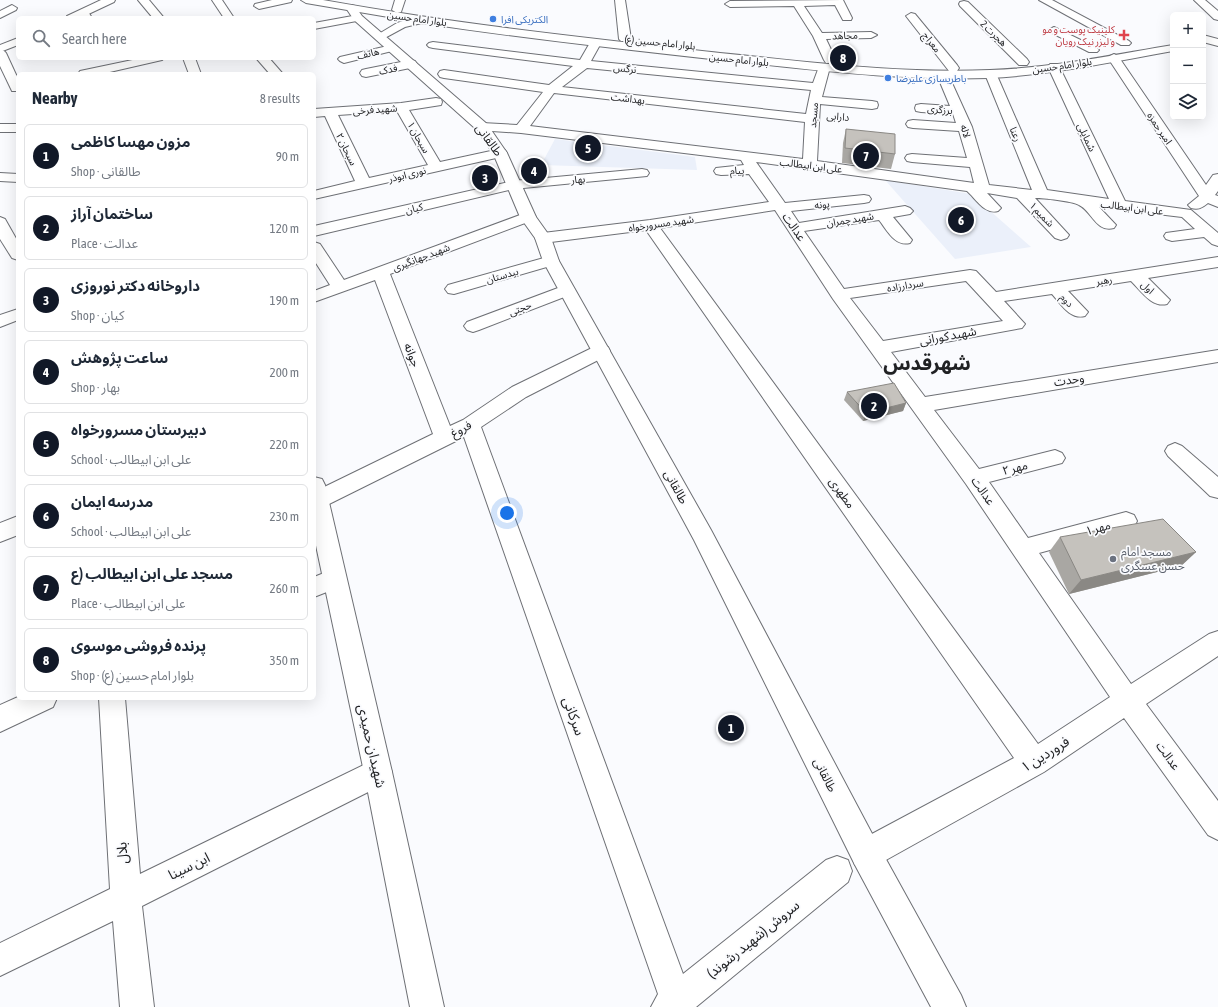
<!DOCTYPE html>
<meta charset="utf-8">
<style>
:root{--surface:#fff;--page:#f6f6f7;--text:#1f2937;--muted:#747a83;--line:#e0e1e3;--accent:#111827}
body{margin:0;font-family:"Asap Condensed","Noto Sans Arabic",sans-serif;background:var(--page);color:var(--text)}
.controls{position:absolute;right:12px;top:12px;display:grid;overflow:hidden;border-radius:6px;box-shadow:0 4px 16px #0002}
.controls button{width:36px;height:36px;display:grid;place-items:center;padding:0;border:0;border-bottom:1px solid var(--line);background:var(--surface);color:var(--text);font:20px sans-serif}
.you{position:absolute;left:507px;top:513px;width:14px;height:14px;margin:-10px;border:3px solid #fff;border-radius:50%;background:#1a73e8;box-shadow:0 0 0 6px #1a73e833}
.badge{display:grid;place-items:center;width:26px;height:26px;border-radius:50%;background:var(--accent);color:#fff;font-size:13px;font-weight:700}
.pin{position:absolute;translate:-50% -50%;border:2px solid #fff;box-shadow:0 1px 4px #0006}
.list{margin:0;padding:0;list-style:none}
h2{display:flex;justify-content:space-between;align-items:center;height:52px;margin:0;padding:0 16px;font-size:17px}
h2 small{font-size:13px;font-weight:400;color:var(--muted)}
.list li{display:grid;grid-template-columns:26px 1fr auto;gap:12px;align-items:center;box-sizing:border-box;height:64px;margin:0 8px 8px;padding:0 8px;border:1px solid var(--line);border-radius:6px}
.list b{display:block;font-size:15px;white-space:nowrap}
.list p{margin:0;font-size:13px;white-space:nowrap;color:var(--muted)}
.list em{font-size:13px;font-style:normal;color:var(--muted)}
.icon{flex:none;width:22px;height:22px;fill:none;stroke:currentColor;stroke-width:2;stroke-linecap:round;stroke-linejoin:round}
.map{position:relative;flex:none;width:1218px;height:1007px;overflow:hidden}
.search{position:absolute;background:var(--surface);box-shadow:0 4px 16px #0002;left:16px;top:16px;width:300px;height:44px;display:flex;align-items:center;gap:10px;box-sizing:border-box;padding:0 14px;border-radius:6px;color:var(--muted);font-size:15px}
.panel{position:absolute;background:var(--surface);box-shadow:0 4px 16px #0002;left:16px;top:72px;width:300px;height:628px;border-radius:6px}
.map>svg:first-child{display:block}
.built{fill:#ebf0fa}
.lines{fill:none;stroke-linecap:round;stroke-linejoin:round}
.minor-casing{stroke:#6e7075;stroke-width:2}
.tertiary-casing{stroke:#6e7075;stroke-width:2}
.secondary-casing{stroke:#6e7075;stroke-width:2}
.minor{fill:#fff;fill-rule:evenodd}
.tertiary{fill:#fff;fill-rule:evenodd}
.secondary{fill:#fff;fill-rule:evenodd}
.wall{fill:#a9a7a3}
.shaded-wall{fill:#8a8884}
.building{fill:#c5c2bd;stroke:#8a8884}
.shop-dot{fill:#3f7fe0;stroke:#fafbfe;stroke-width:1.5}
.health-dot{fill:#e0444e;stroke:#fafbfe;stroke-width:1.5}
.worship-dot{fill:#6b7280;stroke:#fafbfe;stroke-width:1.5}
.labels{text-anchor:middle;stroke-width:3.5;stroke-linejoin:round;paint-order:stroke}
.far-street-label{font-size:10px;fill:#202123;stroke:#fafbfe}
.far-shop-label{font-size:10px;fill:#366cbe;stroke:#fafbfe;text-anchor:start}
.far-health-label{font-size:10px;fill:#be3a42;stroke:#fafbfe;text-anchor:end}
.street-label{font-size:12px;fill:#202123;stroke:#fafbfe}
.worship-label{font-size:12px;fill:#5b616d;stroke:#fafbfe;text-anchor:start}
.near-street-label{font-size:14px;fill:#202123;stroke:#fafbfe}
.town-label{font-size:20px;font-weight:bold;fill:#202123;stroke:#fafbfe}
</style>
<div class="map">
<svg width="1218" height="1007" viewBox="0 0 1218 1007">
<rect width="100%" height="100%" fill="#fafbfe"/>
<g class="built">
<polygon points="555,139 695,157 697,170 541,165"/>
<polygon points="885,180 971,194 1031,247 955,259"/>
</g>
<g class="lines">
<g class="minor-casing">
<g id="minor">
<polygon points="138,0 149,0 164,18 153,18"/>
<polygon points="212,0 222,0 234,18 224,18"/>
<polygon points="272,0 292,0 291,2 259,9 254,6 255,4"/>
<polygon points="395,0 405,0 401,12 397,13 392,10"/>
<polygon points="843,0 852,18 851,20 843,20 835,5 804,6 822,33 871,32 877,35 871,38 826,39 836,60 834,63 826,63 824,60 813,36 794,6 730,7 725,4 730,1"/>
<polygon points="1039,0 1052,0 1129,41 1131,43 1129,45 1121,45"/>
<polygon points="964,1 968,2 1027,59 1029,62 1027,65 1019,65 960,6 959,4 960,2"/>
<polygon points="12,5 17,8 16,10 0,18 0,11"/>
<polygon points="83,9 87,10 92,18 82,18 78,12"/>
<polygon points="911,13 915,14 957,65 959,68 957,71 949,71 906,16"/>
<polygon points="358,15 363,18 362,20 314,29 314,23"/>
<polygon points="1054,27 1097,48 1099,50 1097,52 1089,52 1050,32 1048,30"/>
<path d="M 595,40 L 599,41 L 601,43 L 591,61 L 813,83 L 820,64 L 828,64 L 830,67 L 822,97 L 872,101 L 877,102 L 878,105 L 877,108 L 872,109 L 820,104 L 817,161 L 974,183 L 970,167 L 912,162 L 907,161 L 905,158 L 907,155 L 912,154 L 967,158 L 959,131 L 913,128 L 908,127 L 906,124 L 908,121 L 913,120 L 956,123 L 953,114 L 921,112 L 916,111 L 915,108 L 916,105 L 921,104 L 950,106 L 937,75 L 939,72 L 947,72 L 972,127 L 989,185 L 1032,190 L 985,74 L 987,71 L 995,71 L 1047,190 L 1109,199 L 1048,67 L 1050,64 L 1058,64 L 1125,201 L 1191,210 L 1218,233 L 1218,246 L 1212,244 L 1204,237 L 1172,241 L 1166,239 L 1164,236 L 1166,233 L 1195,229 L 1182,217 L 1099,207 L 1116,225 L 1114,228 C 1096,233 1092,211 1079,205 C 1072,201 1043,198 1035,198 L 1069,235 L 1067,238 L 1061,240 L 1055,238 L 1017,198 L 987,193 L 1001,208 L 998,211 C 985,215 976,199 967,191 L 756,162 L 785,203 L 864,195 L 869,196 L 871,199 L 869,202 L 864,203 L 791,211 L 799,223 L 905,206 L 910,208 L 913,211 L 910,214 L 893,217 L 912,240 L 910,243 C 895,247 887,230 879,220 L 804,231 L 844,289 L 970,270 L 976,271 L 996,292 L 1218,257 L 1218,267 L 1148,278 L 1170,300 L 1167,304 C 1152,308 1141,291 1131,281 L 1068,291 L 1088,312 L 1085,316 C 1070,320 1061,304 1052,294 L 1004,301 L 1025,324 L 1022,328 L 891,352 L 925,397 L 1218,350 L 1218,362 L 934,410 L 979,469 L 1055,450 L 1062,453 L 1065,458 L 1062,463 L 989,482 L 1028,538 L 1126,512 L 1134,515 L 1137,521 L 1134,527 L 1039,553 L 1131,684 L 1209,634 L 1218,631 L 1218,656 L 1146,704 L 1218,801 L 1218,840 L 1208,835 L 1124,718 L 1044,772 L 877,865 L 866,869 L 855,865 L 851,854 L 855,843 L 1014,758 L 646,230 L 543,243 L 537,241 L 535,238 L 537,235 L 543,233 L 650,220 L 769,202 L 749,174 L 721,175 L 716,174 L 714,171 L 716,168 L 744,165 L 741,160 L 521,133 L 477,130 L 475,127 L 477,124 L 482,123 L 517,125 L 543,92 L 444,78 L 440,77 L 438,74 L 440,71 L 444,70 L 549,85 L 573,66 L 433,48 L 429,47 L 427,45 L 429,43 L 433,42 L 580,60 L 591,41 ZM 587,68 L 811,90 L 806,114 L 562,87 ZM 554,93 L 805,122 L 803,159 L 530,126 ZM 775,210 L 833,299 L 966,484 L 1110,697 L 1038,744 L 660,228 ZM 966,281 L 1003,321 L 883,341 L 850,298 Z"/>
<polygon points="392,45 396,46 398,48 396,50 344,63 340,61 338,59 340,57"/>
<polygon points="0,50 4,51 6,53 18,79 18,91 12,91 0,66"/>
<path d="M 1114,54 L 1118,56 L 1206,185 L 1213,175 L 1218,174 L 1218,191 L 1215,195 L 1218,196 L 1218,207 L 1208,203 C 1202,208 1198,210 1191,208 L 1188,205 L 1199,196 L 1108,58 L 1110,56 Z"/>
<polygon points="142,58 164,58 162,60 101,74 78,74 80,71"/>
<polygon points="183,58 195,58 201,74 189,74"/>
<polygon points="256,58 269,58 283,74 270,74"/>
<polygon points="411,60 415,61 417,64 415,67 366,77 362,76 360,73 362,70 366,69"/>
<path d="M 436,98 L 441,99 L 442,102 L 441,105 L 409,110 L 440,162 L 500,149 L 505,150 L 507,153 L 505,156 L 314,199 L 314,191 L 355,181 L 325,116 L 314,117 L 314,109 L 401,103 ZM 397,111 L 428,165 L 369,178 L 338,115 Z"/>
<rect x="0" y="124" width="18" height="8"/>
<polygon points="642,169 647,170 649,173 647,176 513,189 314,236 314,226 513,181"/>
<polygon points="0,173 18,174 18,182 0,181"/>
<polygon points="528,212 533,214 536,217 533,220 390,274 450,426 463,420 512,387 594,347 601,345 608,347 610,351 608,355 526,397 481,427 683,974 826,860 837,856 848,860 852,871 848,882 696,1007 651,1007 658,994 464,437 325,506 317,508 314,508 314,492 433,434 375,280 314,302 314,291 330,285 314,260 314,242 320,244 344,280"/>
<polygon points="0,217 5,219 18,242 18,260 12,258 0,239"/>
<polygon points="551,256 557,258 559,261 557,264 454,294 448,293 445,289 448,285"/>
<polygon points="566,285 572,286 575,290 572,294 479,330 473,332 467,330 464,326 467,322"/>
<polygon points="18,309 18,320 0,327 0,315"/>
<polygon points="1175,443 1182,446 1218,477 1218,498 1210,496 1168,456 1165,451 1168,446"/>
<polygon points="18,516 18,535 0,542 0,523"/>
<polygon points="334,569 342,572 346,579 342,586 314,597 314,577"/>
<polygon points="18,697 18,698 57,698 53,707 0,732 0,705"/>
<polygon points="99,698 125,698 140,874 378,758 388,762 392,772 388,782 142,906 154,1007 120,1007 113,921 0,976 0,943 110,889"/>
</g>
</g>
<g class="tertiary-casing">
<g id="tertiary">
<polygon points="101,0 115,0 114,2 80,18 66,18 67,16"/>
<polygon points="615,0 625,0 631,39 629,41 621,41 619,39"/>
<polygon points="351,5 355,6 362,16 487,124 507,153 536,217 551,238 559,261 711,530 877,843 961,995 966,1007 931,1007 855,865 694,540 543,261 535,238 520,217 493,153 477,130 354,20 346,8"/>
<polygon points="18,38 18,45 0,52 0,45"/>
<polygon points="314,477 322,479 325,485 392,772 444,1007 410,1007 364,772 314,536"/>
</g>
</g>
<g class="secondary-casing">
<g id="secondary">
<path d="M 301,0 L 323,0 C 455,24 587,38 720,53 C 810,62 899,74 990,70 C 1052,68 1112,55 1173,45 L 1173,51 C 1112,62 1051,75 989,78 C 898,81 809,69 720,60 C 620,49 521,38 422,23 L 405,27 L 381,40 L 375,37 L 377,35 L 397,23 L 406,20 L 306,3 Z"/>
<polygon points="1194,0 1205,0 1218,11 1218,20 1214,19"/>
<polygon points="1203,35 1218,39 1218,46 1203,42"/>
</g>
</g>
<use href="#minor" class="minor"/>
<use href="#tertiary" class="tertiary"/>
<use href="#secondary" class="secondary"/>
</g>
<g class="wall">
<polygon points="846,129 895,154 891,169 842,163 843,143"/>
<polygon points="847,392 906,403 903,411 863,421 844,400"/>
<polygon points="1060,537 1196,552 1181,566 1069,594 1049,552"/>
</g>
<g class="shaded-wall">
<polygon points="906,403 903,411 863,421 866,413"/>
<polygon points="1196,552 1181,566 1069,594 1081,580"/>
</g>
<g class="building">
<polygon points="846,129 895,134 895,154 845,148"/>
<polygon points="894,383 906,403 866,413 847,392"/>
<polygon points="1163,519 1196,552 1081,580 1060,537"/>
</g>
<g class="shop-dot">
<circle cx="493" cy="19" r="4"/>
<circle cx="888" cy="78" r="4"/>
</g>
<path class="health-dot" d="M1122 29h4v4h4v4h-4v4h-4v-4h-4v-4h4z"/>
<circle class="worship-dot" cx="1113" cy="559" r="4"/>
<g class="labels">
<g class="far-street-label">
<text transform="translate(417 18) rotate(8)" y="4">بلوار امام حسین</text>
<text transform="translate(994 33) rotate(44)" y="4">هجرت 2</text>
<text transform="translate(845 35) rotate(-2)" y="4">مجاهد</text>
<text transform="translate(660 42) rotate(6)" y="4">بلوار امام حسین (ع)</text>
<text transform="translate(932 42) rotate(51)" y="4">معراج</text>
<text transform="translate(368 53) rotate(-13)" y="4">هاتف</text>
<text transform="translate(739 59) rotate(6)" y="4">بلوار امام حسین</text>
<text transform="translate(1062 65) rotate(-8)" y="4">بلوار امام حسین</text>
<text transform="translate(625 68) rotate(6)" y="4">نرگس</text>
<text transform="translate(388 69) rotate(-11)" y="4">فدک</text>
<text transform="translate(628 98) rotate(7)" y="4">بهداشت</text>
<text transform="translate(375 109) rotate(-4)" y="4">شهید فرخی</text>
<text transform="translate(940 109) rotate(5)" y="4">برزگری</text>
<text transform="translate(813 115) rotate(-85)" y="4">مسجد</text>
<text transform="translate(838 116) rotate(5)" y="4">دارابی</text>
<text transform="translate(1160 128) rotate(56)" y="4">امیر حمزه</text>
<text transform="translate(966 131) rotate(72)" y="4">لاله</text>
<text transform="translate(1016 134) rotate(68)" y="4">رعنا</text>
<text transform="translate(419 137) rotate(60)" y="4">سبحان ۱</text>
<text transform="translate(1087 137) rotate(65)" y="4">شمایلی</text>
<text transform="translate(347 149) rotate(64)" y="4">سبحان ۲</text>
<text transform="translate(811 165) rotate(7)" y="4">علی ابن ابیطالب</text>
<text transform="translate(737 170) rotate(-3)" y="4">پیام</text>
<text transform="translate(407 174) rotate(-14)" y="4">نوری ابوذر</text>
<text transform="translate(578 179) rotate(-5)" y="4">بهار</text>
<text transform="translate(822 204) rotate(-6)" y="4">پونه</text>
<text transform="translate(1132 207) rotate(7)" y="4">علی ابن ابیطالب</text>
<text transform="translate(414 208) rotate(-13)" y="4">کیان</text>
<text transform="translate(1042 214) rotate(46)" y="4">شمیم ۱</text>
<text transform="translate(850 219) rotate(-9)" y="4">شهید چمران</text>
<text transform="translate(661 223) rotate(-8)" y="4">شهید مسرورخواه</text>
<text transform="translate(421 257) rotate(-21)" y="4">شهید جهانگیری</text>
<text transform="translate(502 275) rotate(-16)" y="4">بیدستان</text>
<text transform="translate(1104 280) rotate(-9)" y="4">رهبر</text>
<text transform="translate(905 285) rotate(-9)" y="4">سردارزاده</text>
<text transform="translate(1148 287) rotate(43)" y="4">اول</text>
<text transform="translate(1067 300) rotate(46)" y="4">دوم</text>
<text transform="translate(520 308) rotate(-21)" y="4">حجتی</text>
</g>
<g class="far-shop-label">
<text x="501" y="23">الکتریکی افرا</text>
<text x="896" y="82">باطریسازی علیرضا</text>
</g>
<g class="far-health-label">
<text x="1115" y="33">کلینیک پوست و مو<tspan x="1115" dy="12">و لیزر نیک رویان</tspan></text>
</g>
<g class="street-label">
<text transform="translate(489 140) rotate(54)" y="4">طالقانی</text>
<text transform="translate(794 227) rotate(55)" y="4">عدالت</text>
<text transform="translate(948 336) rotate(-10)" y="4">شهید کورانی</text>
<text transform="translate(412 355) rotate(69)" y="4">جوانه</text>
<text transform="translate(1069 380) rotate(-9)" y="4">وحدت</text>
<text transform="translate(461 429) rotate(-27)" y="4">فروغ</text>
<text transform="translate(1015 468) rotate(-14)" y="4">مهر ۲</text>
<text transform="translate(676 487) rotate(61)" y="4">طالقانی</text>
<text transform="translate(983 491) rotate(55)" y="4">عدالت</text>
<text transform="translate(842 493) rotate(54)" y="4">مطهری</text>
<text transform="translate(1098 528) rotate(-15)" y="4">مهر ۱</text>
<text transform="translate(1168 756) rotate(54)" y="4">عدالت</text>
<text transform="translate(825 775) rotate(63)" y="4">طالقانی</text>
</g>
<g class="worship-label">
<text x="1121" y="556">مسجد امام<tspan x="1121" dy="14">حسن عسگری</tspan></text>
</g>
<g class="near-street-label">
<text transform="translate(574 716) rotate(70)" y="5">سرکانی</text>
<text transform="translate(372 746) rotate(77)" y="5">شهیدان حمیدی</text>
<text transform="translate(1045 754) rotate(-32)" y="5">فروردین ۱</text>
<text transform="translate(122 853) rotate(-94)" y="5">بلال</text>
<text transform="translate(189 866) rotate(-26)" y="5">ابن سینا</text>
<text transform="translate(753 939) rotate(-39)" y="5">سروش (شهید رشوند)</text>
</g>
<g class="town-label">
<text x="927" y="370">شهرقدس</text>
</g>
</g>
</svg>
<div class="controls">
<button>+</button>
<button>−</button>
<button><svg class="icon" aria-label="layers" viewBox="0 0 24 24"><path d="M12 4l9 5-9 5-9-5zM3 14l9 5 9-5"/></svg></button>
</div>
<div class="you"></div>
<div class="pin badge" style="left:731px;top:728px">1</div>
<div class="pin badge" style="left:874px;top:406px">2</div>
<div class="pin badge" style="left:485px;top:178px">3</div>
<div class="pin badge" style="left:534px;top:171px">4</div>
<div class="pin badge" style="left:588px;top:148px">5</div>
<div class="pin badge" style="left:961px;top:220px">6</div>
<div class="pin badge" style="left:866px;top:156px">7</div>
<div class="pin badge" style="left:843px;top:58px">8</div>
<div class="search"><svg class="icon" aria-label="search" viewBox="0 0 24 24"><circle cx="10" cy="10" r="6"/><path d="M15 15l6 6"/></svg>Search here</div>
<section class="panel">
<h2>Nearby<small>8 results</small></h2>
<ul class="list">
<li><span class="badge">1</span><div><b>مزون مهسا کاظمی</b><p>Shop · طالقانی</p></div><em>90 m</em></li>
<li><span class="badge">2</span><div><b>ساختمان آراز</b><p>Place · عدالت</p></div><em>120 m</em></li>
<li><span class="badge">3</span><div><b>داروخانه دکتر نوروزی</b><p>Shop · کیان</p></div><em>190 m</em></li>
<li><span class="badge">4</span><div><b>ساعت پژوهش</b><p>Shop · بهار</p></div><em>200 m</em></li>
<li><span class="badge">5</span><div><b>دبیرستان مسرورخواه</b><p>School · علی ابن ابیطالب</p></div><em>220 m</em></li>
<li><span class="badge">6</span><div><b>مدرسه ایمان</b><p>School · علی ابن ابیطالب</p></div><em>230 m</em></li>
<li><span class="badge">7</span><div><b>مسجد علی ابن ابیطالب (ع</b><p>Place · علی ابن ابیطالب</p></div><em>260 m</em></li>
<li><span class="badge">8</span><div><b>پرنده فروشی موسوی</b><p>Shop · بلوار امام حسین (ع)</p></div><em>350 m</em></li>
</ul>
</section>
</div>
